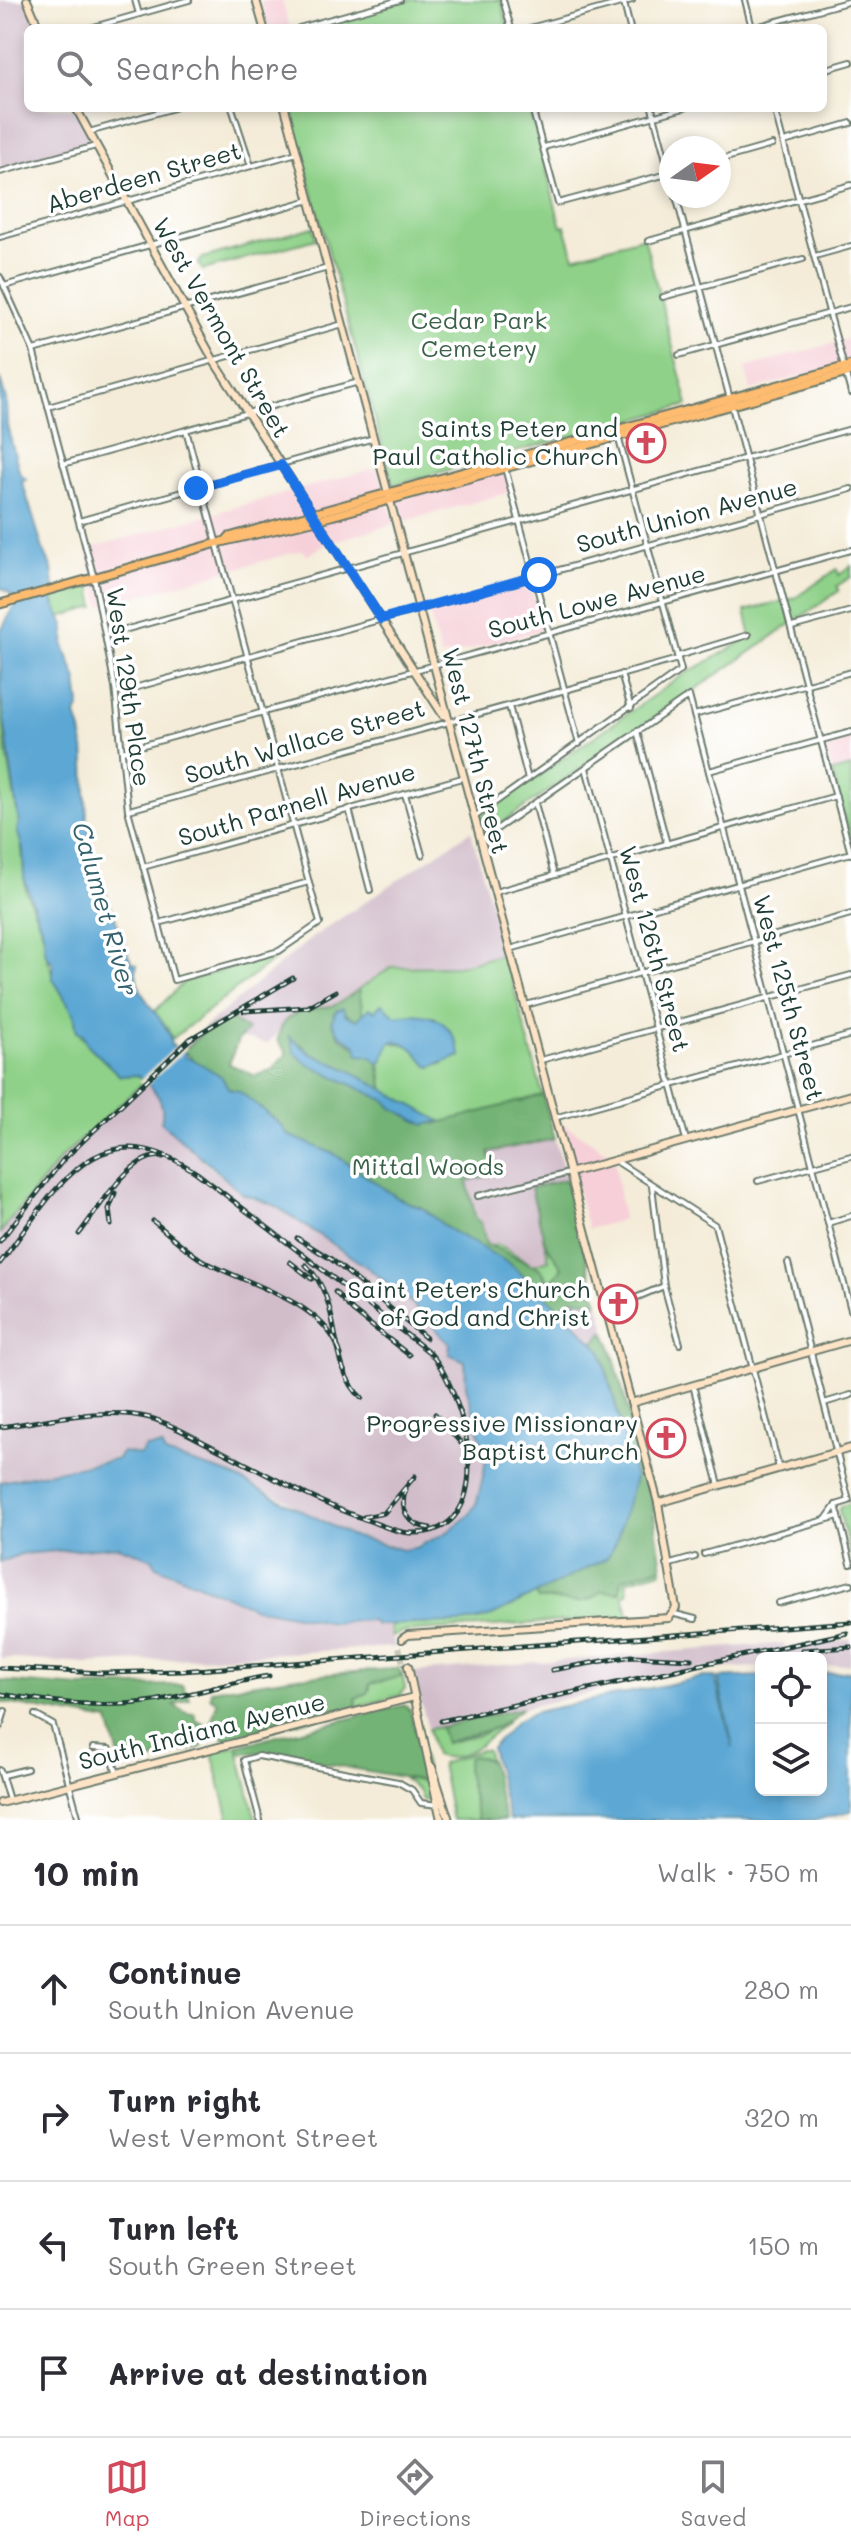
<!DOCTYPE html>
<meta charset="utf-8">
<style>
:root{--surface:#fff;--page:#f2f2f3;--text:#2b2b33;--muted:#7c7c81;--line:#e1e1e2;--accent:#d1495b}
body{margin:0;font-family:Mali,sans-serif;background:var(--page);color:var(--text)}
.controls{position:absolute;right:24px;bottom:24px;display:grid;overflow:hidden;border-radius:12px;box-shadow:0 4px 12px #0003}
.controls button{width:72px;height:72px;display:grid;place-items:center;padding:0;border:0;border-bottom:2px solid var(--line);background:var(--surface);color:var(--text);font:40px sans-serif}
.compass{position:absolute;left:659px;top:136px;width:72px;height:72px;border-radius:50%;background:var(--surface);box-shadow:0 4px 12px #0003;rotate:76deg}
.stop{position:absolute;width:24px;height:24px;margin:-18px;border:6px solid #1a73e8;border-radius:50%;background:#fff}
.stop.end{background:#1a73e8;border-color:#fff;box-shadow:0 2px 8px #0008}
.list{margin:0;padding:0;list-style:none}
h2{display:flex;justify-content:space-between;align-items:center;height:104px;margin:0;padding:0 32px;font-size:34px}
h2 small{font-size:26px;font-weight:400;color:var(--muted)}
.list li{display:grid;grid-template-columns:52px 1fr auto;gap:24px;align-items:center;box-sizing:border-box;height:128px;padding:0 32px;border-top:2px solid var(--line)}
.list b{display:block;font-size:30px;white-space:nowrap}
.list p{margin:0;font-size:26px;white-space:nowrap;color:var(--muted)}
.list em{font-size:26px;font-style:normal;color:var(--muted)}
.icon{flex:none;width:44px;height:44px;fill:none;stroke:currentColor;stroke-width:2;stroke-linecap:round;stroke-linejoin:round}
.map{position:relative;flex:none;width:851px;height:1820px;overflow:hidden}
.search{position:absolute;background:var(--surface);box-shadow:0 4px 12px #0003;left:24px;right:24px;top:24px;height:88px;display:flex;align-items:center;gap:20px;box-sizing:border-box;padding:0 28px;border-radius:12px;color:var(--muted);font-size:30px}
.sheet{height:616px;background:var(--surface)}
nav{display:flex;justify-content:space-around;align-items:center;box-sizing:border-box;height:112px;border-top:2px solid var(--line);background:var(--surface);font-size:22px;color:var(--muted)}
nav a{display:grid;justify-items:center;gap:4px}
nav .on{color:var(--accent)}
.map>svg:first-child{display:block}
.built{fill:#f6cfd8}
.industrial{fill:#d1bdca}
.green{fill:#8fd189;stroke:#57875e;stroke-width:2}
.forest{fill:#73b375;stroke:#497854;stroke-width:2}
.water{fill:#5ca7d4;stroke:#3e7284;stroke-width:2}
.pier{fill:#f4ecd8}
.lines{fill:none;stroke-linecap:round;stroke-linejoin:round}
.secondary-tunnel{stroke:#c9c9b7;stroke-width:6;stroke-dasharray:6 3;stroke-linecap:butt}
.street-casing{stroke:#6a7a6d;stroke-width:8}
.secondary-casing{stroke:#6a7a6d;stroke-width:10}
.primary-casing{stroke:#6a7a6d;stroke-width:11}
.street{stroke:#fff;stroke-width:4}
.secondary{stroke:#fee4c6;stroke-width:6}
.primary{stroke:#fdbc70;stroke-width:7}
.rail-casing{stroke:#1f3d34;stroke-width:5}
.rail{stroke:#fff;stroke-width:2;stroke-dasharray:6;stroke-linecap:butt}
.route{stroke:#1a73e8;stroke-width:10}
.labels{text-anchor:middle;stroke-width:7;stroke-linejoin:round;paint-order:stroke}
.street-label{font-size:24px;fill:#1f3d34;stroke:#fff}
.park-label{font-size:24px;fill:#3b6249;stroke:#fff}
.poi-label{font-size:24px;fill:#1f3d34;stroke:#fff;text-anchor:end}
.water-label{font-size:26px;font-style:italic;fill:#34626c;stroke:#fff}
</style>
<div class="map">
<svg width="851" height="1820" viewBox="0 0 851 1820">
<rect width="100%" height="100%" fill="#fff"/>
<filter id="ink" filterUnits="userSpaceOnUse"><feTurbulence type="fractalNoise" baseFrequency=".0125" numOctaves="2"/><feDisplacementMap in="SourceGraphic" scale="16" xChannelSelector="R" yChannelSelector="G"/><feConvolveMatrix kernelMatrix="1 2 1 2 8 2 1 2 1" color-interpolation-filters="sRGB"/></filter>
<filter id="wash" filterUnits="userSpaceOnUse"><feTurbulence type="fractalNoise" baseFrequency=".006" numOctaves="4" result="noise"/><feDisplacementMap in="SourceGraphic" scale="32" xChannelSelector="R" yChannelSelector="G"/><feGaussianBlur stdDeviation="1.8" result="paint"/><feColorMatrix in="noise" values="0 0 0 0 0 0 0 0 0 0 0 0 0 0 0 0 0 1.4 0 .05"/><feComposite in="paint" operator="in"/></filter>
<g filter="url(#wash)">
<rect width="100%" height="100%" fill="#f4ecd8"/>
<g class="built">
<polygon points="260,0 282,0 290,28 268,28"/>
<polygon points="851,338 851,362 751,390 745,368"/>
<polygon points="379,467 394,524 327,543 307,556 303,550 101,606 87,549"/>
<polygon points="505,470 511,492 402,522 396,500"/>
<polygon points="530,584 543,630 441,657 429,612"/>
<polygon points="851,737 851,767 832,772 825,745"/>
<polygon points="559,1121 614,1156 623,1220 588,1229"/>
</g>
<g class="industrial">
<polygon points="0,0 27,0 39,28 28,28 28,108 77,108 95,143 0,170"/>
<polygon points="471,831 506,959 497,955 457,966 392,967 334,1005 298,1011 267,1044 206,1029 184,1051 179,1048 313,937"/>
<polygon points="145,1081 159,1095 163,1110 160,1122 196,1150 204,1163 243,1194 274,1205 368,1268 414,1305 423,1322 431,1324 450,1344 453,1354 466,1361 466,1377 486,1457 484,1472 474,1509 446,1533 403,1550 382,1545 311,1519 288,1501 230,1474 164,1453 146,1451 0,1482 0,1233 61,1158"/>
<polygon points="542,1139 555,1139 566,1179 531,1189 549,1261 533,1265 498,1244 486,1244 466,1181 495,1174 489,1152 536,1144"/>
<polygon points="573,1298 598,1301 610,1343 604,1333 594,1342 559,1309"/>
<polygon points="118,1546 130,1548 153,1559 156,1566 255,1608 335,1623 361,1619 371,1620 377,1625 389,1623 395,1647 86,1664 0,1658 0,1562 21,1554"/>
<polygon points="851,1639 851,1664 821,1667 821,1658 761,1658 761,1667 699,1669 428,1729 413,1672 784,1643 785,1648"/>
</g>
<g class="green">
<polygon points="409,0 501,0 508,28 307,28"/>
<polygon points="289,108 530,108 561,227 565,226 574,257 644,237 688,405 393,485"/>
<polygon points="313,227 316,239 203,270 198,264 203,258"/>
<polygon points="851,566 851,577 837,586 839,591 481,837 476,819 680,677 751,637 745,611 795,598 837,569 839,575"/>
<polygon points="91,586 95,607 60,617 52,595"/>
<path d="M 0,668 L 5,741 L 19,823 L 26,891 L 44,936 C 42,956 63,994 73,1011 C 76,1017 74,1025 77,1030 C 85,1045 107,1063 120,1076 L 138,1075 L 145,1081 L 61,1158 L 0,1233 Z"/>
<polygon points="851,767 851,842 832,772"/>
<polygon points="281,954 172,1039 167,1027 153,1013 185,981"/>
<polygon points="500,955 506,959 543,1095 508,1105 510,1110 444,1123 384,1092 380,1064 390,1042 411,1046 424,1062 440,1065 455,1056 458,1046 446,1027 434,1017 396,1016 381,1004 375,1011 369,1008 363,1016 359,989 392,967 457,966"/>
<polygon points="543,1236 562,1267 558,1276 549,1281 541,1269 490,1246 498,1244 533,1265 549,1260"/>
<polygon points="851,1503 851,1557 839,1510 841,1506"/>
<path d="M 662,1567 L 662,1571 L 626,1581 L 628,1593 L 623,1595 L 629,1617 L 402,1632 L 392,1636 L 389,1623 L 479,1620 L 536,1593 L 541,1600 C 563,1597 581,1611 601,1591 L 619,1593 L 623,1578 Z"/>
<polygon points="402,1674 405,1688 401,1695 357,1707 356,1698 370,1690 370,1684"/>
<path d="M 508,1721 C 490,1737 462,1766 435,1755 L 428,1729 L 440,1727 L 445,1743 L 480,1735 Z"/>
<polygon points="237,1746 239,1753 256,1820 229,1820 212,1752"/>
<polygon points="480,1750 486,1750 490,1760 481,1757 471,1792 478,1820 452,1820 441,1764"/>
<polygon points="403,1778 429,1782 433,1800 422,1800 419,1792"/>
</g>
<g class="forest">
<path d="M 359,989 L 363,1016 L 357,1020 L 345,1013 L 335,1013 L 332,1023 L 340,1037 L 378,1061 L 384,1092 L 349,1070 L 311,1054 L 300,1043 L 320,1070 L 386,1101 L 407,1115 L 435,1124 L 543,1095 L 555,1139 L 489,1152 L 495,1174 L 467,1181 L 476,1219 L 481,1223 L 486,1244 L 541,1269 L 546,1280 L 553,1280 L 562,1267 L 545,1243 L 531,1188 L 566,1179 L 598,1303 L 573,1298 L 559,1309 L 510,1264 L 447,1228 L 424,1209 L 398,1198 L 334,1154 L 288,1135 L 277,1121 L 239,1092 L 233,1092 C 216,1075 200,1067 184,1051 L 206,1029 L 230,1019 L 248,1030 L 238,1040 L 229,1064 L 255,1076 L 272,1070 L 287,1053 L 278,1041 C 280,1010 309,1010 331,1006 C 341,1004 351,994 359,989 Z"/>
<path d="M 603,1332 L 610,1343 L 652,1499 L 662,1567 L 623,1578 L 619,1593 L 601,1591 C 580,1612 561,1596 538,1600 L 536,1593 L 608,1557 L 635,1478 L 603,1356 L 594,1342 Z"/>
<polygon points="400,1668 401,1677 370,1684 368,1693 356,1698 357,1707 226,1741 220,1733 203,1738 202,1747 122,1768 109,1721 0,1702 0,1681 80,1687 182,1685 190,1699 174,1705 188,1714 194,1713 197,1721 210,1727 217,1702 210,1697 211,1690 297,1677"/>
<polygon points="404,1705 410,1710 429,1782 267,1753 239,1753 237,1746"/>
<polygon points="522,1708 498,1727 445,1743 440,1727"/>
<polygon points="474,1756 490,1760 505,1820 478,1820 466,1768 468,1758"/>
</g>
<g class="water">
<path d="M 0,379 L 6,400 L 7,426 L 20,474 L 26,479 L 22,481 L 43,549 L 52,569 L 55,594 L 51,597 L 65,627 L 64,646 L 77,680 L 80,705 L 76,715 C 89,749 84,782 87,817 C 91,867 114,908 128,955 L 132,963 L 137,964 C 129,995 174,1024 171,1045 L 185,1052 L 185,1058 L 189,1057 L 221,1076 L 229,1089 L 239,1091 L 263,1110 L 281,1125 L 288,1135 L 334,1154 L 398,1198 L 424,1209 L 447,1228 L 510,1264 L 561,1310 L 576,1301 L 580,1306 L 570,1318 L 601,1351 L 635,1478 L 616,1542 L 607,1558 L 492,1616 L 464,1623 L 376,1625 L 371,1620 L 332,1623 L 255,1608 L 156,1566 L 153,1559 L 118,1546 L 21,1554 L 0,1562 L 0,1482 L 117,1459 L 122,1452 L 140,1455 L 145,1448 L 161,1446 L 165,1454 L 229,1474 L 352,1536 L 403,1550 L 417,1547 L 446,1533 L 469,1515 L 477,1502 L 484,1472 L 486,1457 L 466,1386 L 465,1361 L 449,1354 L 450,1344 L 431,1324 L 423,1321 L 414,1305 L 368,1268 L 274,1205 L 243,1194 L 161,1122 C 167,1101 154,1089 138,1075 L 120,1076 L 86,1043 L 83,1034 L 77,1031 L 74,1014 L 53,979 L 53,964 L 45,952 L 44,936 L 24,878 L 23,850 L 17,830 L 19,823 L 1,698 L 0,632 L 15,605 L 12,595 L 0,587 Z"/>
<path d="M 382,1004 L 396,1016 C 433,1009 453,1022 461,1056 L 430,1067 C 416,1056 413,1039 390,1042 L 381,1063 L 369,1056 L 359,1055 L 355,1044 C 343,1037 336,1034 332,1020 L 336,1011 L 343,1008 L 345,1015 L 357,1020 L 369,1008 L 375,1011 Z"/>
<polygon points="290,1037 311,1054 349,1070 440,1121 425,1125 392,1108 386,1101 306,1063 295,1053"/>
<polygon points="851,1671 851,1811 816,1820 509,1820 491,1748 517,1721 535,1712 704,1677 715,1677 733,1748 718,1678 761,1676 761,1790 821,1790 821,1674"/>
</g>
<polygon class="pier" points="180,1043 187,1048 145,1087 139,1081"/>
</g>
<g filter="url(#ink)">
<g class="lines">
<polyline class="secondary-tunnel" points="399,1647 404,1667"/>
<g class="street-casing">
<g id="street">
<polyline points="135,0 139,14"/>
<polyline points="503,0 511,28"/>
<polyline points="745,0 752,28 851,1"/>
<polyline points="624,3 630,28"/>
<polyline points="90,28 189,0"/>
<polyline points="299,28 400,0"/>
<polyline points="530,28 632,0"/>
<polyline points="823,70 851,62"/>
<polyline points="232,108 251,166"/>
<polyline points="532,108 558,203 671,173"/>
<polyline points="652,108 671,178"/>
<polyline points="774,108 851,393"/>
<polyline points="89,132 174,108"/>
<polyline points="784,142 851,123"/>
<polyline points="544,147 684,108"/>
<polyline points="719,160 772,145"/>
<polyline points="0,172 96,146"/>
<polyline points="676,196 851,854"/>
<polyline points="0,237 297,153"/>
<polyline points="648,241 851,185"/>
<polyline points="815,256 851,246"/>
<polyline points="0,277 33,350 94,578 115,687 128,810 174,980 279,951 320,923 186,430"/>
<polyline points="4,286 310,200"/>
<polyline points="663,297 803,259"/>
<polyline points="33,350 328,268"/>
<polyline points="679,355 851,307"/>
<polyline points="48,407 343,324"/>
<polyline points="63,464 359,382"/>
<polyline points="505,468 579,744"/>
<polyline points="79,521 374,438"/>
<polyline points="792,627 851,611"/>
<polyline points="106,635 851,429"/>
<polyline points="678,656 748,635"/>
<polyline points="621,674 631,708"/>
<polyline points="116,693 851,489"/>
<polyline points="509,706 528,779"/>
<polyline points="694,715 851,672"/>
<polyline points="637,731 667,844"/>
<polyline points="122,751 851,550"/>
<polyline points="586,768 686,1140"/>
<polyline points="709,771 851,732"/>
<polyline points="405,794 422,855"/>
<polyline points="535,803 554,875"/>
<polyline points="349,809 370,890"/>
<polyline points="129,810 678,659"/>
<polyline points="476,816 681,670 618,436"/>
<polyline points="481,840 689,696 851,1310"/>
<polyline points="143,867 462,778"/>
<polyline points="495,892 836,796"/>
<polyline points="159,923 309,882"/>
<polyline points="510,949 851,853"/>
<polyline points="526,1005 851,914"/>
<polyline points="541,1060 851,975"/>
<polyline points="554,1118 851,1035"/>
<polyline points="616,1161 715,1225 779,1468"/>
<polyline points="758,1181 851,1156"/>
<polyline points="652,1186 664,1286 680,1344"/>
<polyline points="478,1196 569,1173"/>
<polyline points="828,1223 851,1216"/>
<polyline points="788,1263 849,1501 836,1505"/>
<polyline points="633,1299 664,1286"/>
<polyline points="693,1385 719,1485"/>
<polyline points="824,1403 851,1395"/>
<polyline points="836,1505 851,1564"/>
<polyline points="826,1519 836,1505"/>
<polyline points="704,1554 839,1516"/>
<polyline points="667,1565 695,1557"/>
<polyline points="778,1603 851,1584"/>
<polyline points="675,1614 695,1619"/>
<polyline points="35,1715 53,1725 79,1820"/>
<polyline points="0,1727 5,1711"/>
<polyline points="93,1748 109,1749 117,1773"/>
<polyline points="0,1770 9,1800"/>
<polyline points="3,1775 27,1769"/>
<polyline points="260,1820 244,1760 258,1756 398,1782 412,1790 421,1803 439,1805"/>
</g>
</g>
<g class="secondary-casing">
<g id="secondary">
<polyline points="27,0 39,28"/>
<polyline points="256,0 264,28"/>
<polyline points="76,108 214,361 443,715"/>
<polyline points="285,108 658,1503 676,1608 669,1618 408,1635 402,1639"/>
<polyline points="569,1173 851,1095"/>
<polyline points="631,1403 851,1340"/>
<polyline points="658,1503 851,1448"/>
<polyline points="408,1666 441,1820"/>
<polyline points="432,1767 449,1820"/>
<polyline points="0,1803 414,1697"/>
</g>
</g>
<g class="primary-casing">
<g id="primary">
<polyline points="226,541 229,537 851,365"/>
<polyline points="0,604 221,542 317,520 851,372"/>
</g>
</g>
<use href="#street" class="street"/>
<use href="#secondary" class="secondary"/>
<use href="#primary" class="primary"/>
<g class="rail-casing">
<g id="rail">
<polyline points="244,1011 308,1007 336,991"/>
<path d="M 153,1221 C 169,1234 185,1249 202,1260 C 246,1285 325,1300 341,1355"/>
<polyline points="111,1225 109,1209 115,1193"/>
<path d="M 79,1234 C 98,1210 131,1151 163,1157"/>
<polyline points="297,1238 331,1259 426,1338"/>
<polyline points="0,1241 63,1160 190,1039 293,978"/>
<polyline points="290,1262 312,1279"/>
<path d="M 0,1263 C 56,1190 96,1105 197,1173 L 429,1352 C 466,1391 504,1537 410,1533 C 394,1532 379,1524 364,1519 C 311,1500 261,1471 211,1446 C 191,1436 172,1424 150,1418 C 102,1406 48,1421 0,1427"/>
<path d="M 306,1265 C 345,1303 326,1366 362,1398"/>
<polyline points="335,1292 353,1311 409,1355"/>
<polyline points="435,1414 461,1443"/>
<path d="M 406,1489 C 398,1510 409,1526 430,1528"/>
<polyline points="364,1517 384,1513 415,1476"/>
<polyline points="802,1650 851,1647"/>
<polyline points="0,1668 102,1673 182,1671 851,1622"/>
<polyline points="552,1670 632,1656 691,1659"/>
<path d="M 0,1694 C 51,1702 102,1709 154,1701 C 193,1695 230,1682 269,1676"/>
<polyline points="441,1721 847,1633"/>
</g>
</g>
<use href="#rail" class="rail"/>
</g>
</g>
<g class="lines" filter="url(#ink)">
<polyline class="route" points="196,488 281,465 381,619 539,575"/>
</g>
<defs>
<g id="church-ring" transform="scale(2)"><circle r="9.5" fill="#fff" stroke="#d1495b" stroke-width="1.5"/><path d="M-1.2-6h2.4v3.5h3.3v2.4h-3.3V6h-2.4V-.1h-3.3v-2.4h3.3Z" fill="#d1495b"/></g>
</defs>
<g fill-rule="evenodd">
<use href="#church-ring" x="646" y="443"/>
<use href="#church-ring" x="618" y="1304"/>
<use href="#church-ring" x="666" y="1438"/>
</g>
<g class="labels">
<g class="street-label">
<text transform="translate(144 178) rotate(-16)" y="8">Aberdeen Street</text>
<text transform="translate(221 328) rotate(60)" y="8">West Vermont Street</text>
<text transform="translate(687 516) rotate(-15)" y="8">South Union Avenue</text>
<text transform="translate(597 602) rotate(-15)" y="8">South Lowe Avenue</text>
<text transform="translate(128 687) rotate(82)" y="8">West 129th Place</text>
<text transform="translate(305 742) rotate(-16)" y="8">South Wallace Street</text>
<text transform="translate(475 751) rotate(76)" y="8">West 127th Street</text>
<text transform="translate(297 805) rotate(-16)" y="8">South Parnell Avenue</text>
<text transform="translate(654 949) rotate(75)" y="8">West 126th Street</text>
<text transform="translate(788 998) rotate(75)" y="8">West 125th Street</text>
<text transform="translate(202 1732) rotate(-14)" y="8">South Indiana Avenue</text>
</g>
<g class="park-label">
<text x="479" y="329">Cedar Park<tspan x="479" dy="28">Cemetery</tspan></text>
<text x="428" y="1175">Mittal Woods</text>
</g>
<g class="poi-label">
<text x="618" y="437">Saints Peter and<tspan x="618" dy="28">Paul Catholic Church</tspan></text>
<text x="590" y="1298">Saint Peter's Church<tspan x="590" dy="28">of God and Christ</tspan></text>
<text x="638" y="1432">Progressive Missionary<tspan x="638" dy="28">Baptist Church</tspan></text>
</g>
<g class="water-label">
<text transform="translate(105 909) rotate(74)" y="9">Calumet River</text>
</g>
</g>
</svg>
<div class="controls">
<button><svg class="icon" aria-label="locate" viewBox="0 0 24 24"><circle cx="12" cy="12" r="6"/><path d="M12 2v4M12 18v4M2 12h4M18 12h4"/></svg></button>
<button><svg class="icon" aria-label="layers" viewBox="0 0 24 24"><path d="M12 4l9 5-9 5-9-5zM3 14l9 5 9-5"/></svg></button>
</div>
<svg class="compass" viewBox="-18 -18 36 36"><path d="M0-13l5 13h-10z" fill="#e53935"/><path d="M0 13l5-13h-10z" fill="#7c7c81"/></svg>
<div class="stop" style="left:539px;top:575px"></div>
<div class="stop end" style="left:196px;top:488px"></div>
<div class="search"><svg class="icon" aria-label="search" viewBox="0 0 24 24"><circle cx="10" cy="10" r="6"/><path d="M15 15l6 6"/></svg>Search here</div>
</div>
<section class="sheet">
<h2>10 min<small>Walk · 750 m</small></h2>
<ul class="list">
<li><svg class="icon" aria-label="ahead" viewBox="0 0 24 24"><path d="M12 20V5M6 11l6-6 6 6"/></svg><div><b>Continue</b><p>South Union Avenue</p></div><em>280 m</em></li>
<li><svg class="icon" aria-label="right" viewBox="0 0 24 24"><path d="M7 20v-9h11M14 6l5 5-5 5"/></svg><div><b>Turn right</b><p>West Vermont Street</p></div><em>320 m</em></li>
<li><svg class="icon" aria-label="left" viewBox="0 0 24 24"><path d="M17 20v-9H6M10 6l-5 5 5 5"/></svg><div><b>Turn left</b><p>South Green Street</p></div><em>150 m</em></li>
<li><svg class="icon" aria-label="arrive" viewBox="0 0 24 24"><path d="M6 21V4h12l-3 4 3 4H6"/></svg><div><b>Arrive at destination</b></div></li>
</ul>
</section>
<nav>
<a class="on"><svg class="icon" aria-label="map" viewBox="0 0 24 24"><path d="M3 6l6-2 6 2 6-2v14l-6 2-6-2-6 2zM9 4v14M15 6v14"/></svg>Map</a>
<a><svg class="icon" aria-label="directions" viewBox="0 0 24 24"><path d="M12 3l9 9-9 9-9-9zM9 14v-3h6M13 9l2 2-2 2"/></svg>Directions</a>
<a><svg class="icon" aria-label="saved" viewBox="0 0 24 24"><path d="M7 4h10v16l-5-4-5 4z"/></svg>Saved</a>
</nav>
